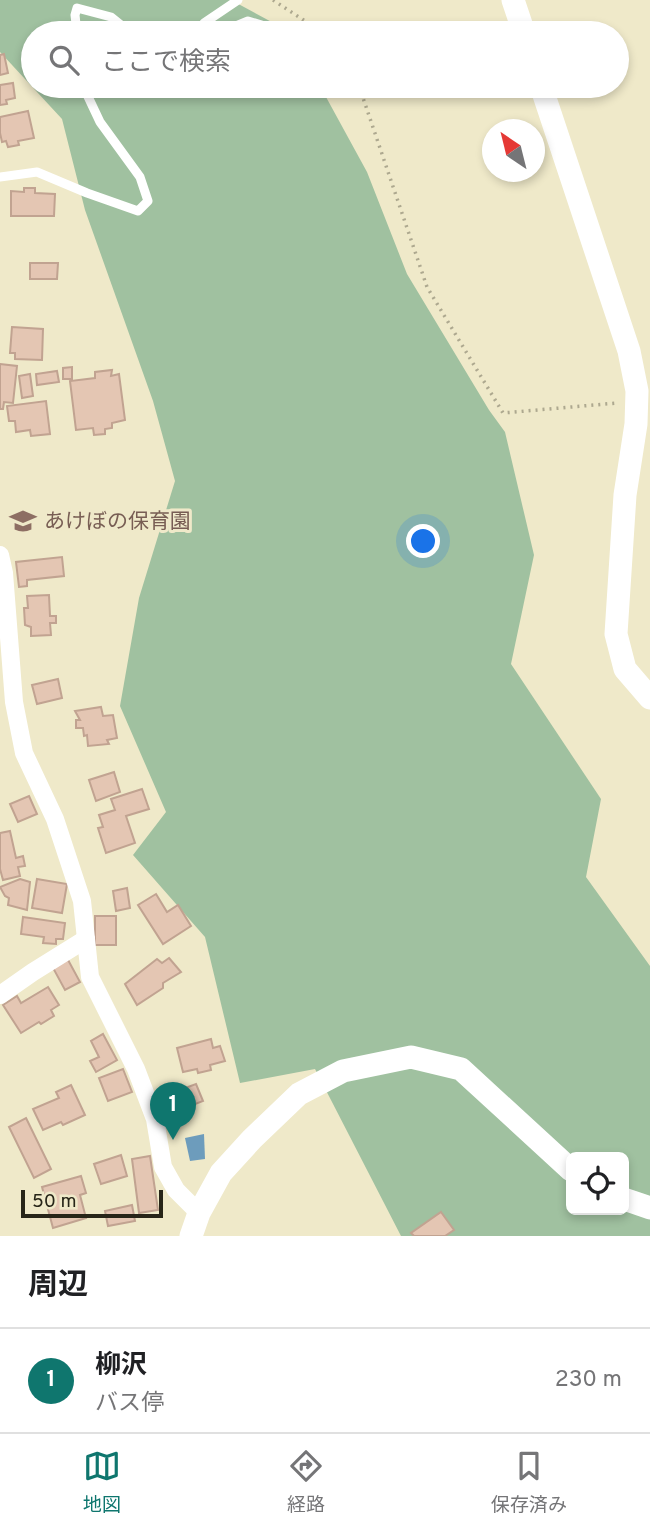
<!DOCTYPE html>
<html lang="ja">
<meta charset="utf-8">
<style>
:root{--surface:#fff;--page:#f2f2f2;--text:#202124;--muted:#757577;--line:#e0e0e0;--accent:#0f766e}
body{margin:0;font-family:Overpass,"Noto Sans JP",sans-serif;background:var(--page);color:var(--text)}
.controls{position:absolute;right:21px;bottom:21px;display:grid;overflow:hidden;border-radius:10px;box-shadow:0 4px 10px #0003}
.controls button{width:63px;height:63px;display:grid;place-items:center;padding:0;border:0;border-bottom:2px solid var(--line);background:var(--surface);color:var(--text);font:35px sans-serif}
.compass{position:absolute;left:482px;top:119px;width:63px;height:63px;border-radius:50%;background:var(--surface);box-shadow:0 4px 10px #0003;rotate:325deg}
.scale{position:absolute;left:21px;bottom:18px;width:142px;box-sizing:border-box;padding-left:7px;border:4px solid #272518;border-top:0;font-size:19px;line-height:24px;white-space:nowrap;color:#272518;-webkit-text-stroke:5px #efe9c9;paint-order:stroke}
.you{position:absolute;left:424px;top:542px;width:24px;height:24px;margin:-18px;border:5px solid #fff;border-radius:50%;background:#1a73e8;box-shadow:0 0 0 10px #1a73e833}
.badge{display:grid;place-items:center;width:46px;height:46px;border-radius:50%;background:var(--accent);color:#fff;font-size:23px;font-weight:700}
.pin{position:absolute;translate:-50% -58px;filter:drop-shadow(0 2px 4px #0008)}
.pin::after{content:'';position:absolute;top:37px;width:24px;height:21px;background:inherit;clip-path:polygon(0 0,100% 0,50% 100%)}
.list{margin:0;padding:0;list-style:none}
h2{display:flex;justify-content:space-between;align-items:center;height:91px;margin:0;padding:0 28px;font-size:30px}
h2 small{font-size:23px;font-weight:400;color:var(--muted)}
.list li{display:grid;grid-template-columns:46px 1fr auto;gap:21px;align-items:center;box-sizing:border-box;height:105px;padding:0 28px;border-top:2px solid var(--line)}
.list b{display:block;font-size:26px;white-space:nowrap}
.list p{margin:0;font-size:23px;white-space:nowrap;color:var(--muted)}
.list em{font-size:23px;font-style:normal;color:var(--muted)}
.icon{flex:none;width:38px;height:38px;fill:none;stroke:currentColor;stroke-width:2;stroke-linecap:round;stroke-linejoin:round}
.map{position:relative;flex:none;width:650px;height:1236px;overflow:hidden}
.search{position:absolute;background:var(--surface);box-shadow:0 4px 10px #0003;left:21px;right:21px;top:21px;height:77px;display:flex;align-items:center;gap:18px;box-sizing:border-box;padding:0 24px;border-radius:38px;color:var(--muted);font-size:26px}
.sheet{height:196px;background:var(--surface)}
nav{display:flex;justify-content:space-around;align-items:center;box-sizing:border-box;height:98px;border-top:2px solid var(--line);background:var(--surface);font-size:19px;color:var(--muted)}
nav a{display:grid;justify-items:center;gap:4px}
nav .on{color:var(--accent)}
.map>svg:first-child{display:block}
.green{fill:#a0c1a0;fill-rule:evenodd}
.water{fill:#6d9cbc}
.building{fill:#e4c6b3;stroke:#c1a391;stroke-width:2}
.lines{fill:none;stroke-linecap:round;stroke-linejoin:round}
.path{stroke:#ada88f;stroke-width:3.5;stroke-dasharray:2 5;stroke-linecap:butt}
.service{stroke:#fff;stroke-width:9}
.minor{stroke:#fff;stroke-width:18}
.tertiary{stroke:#fff;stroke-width:23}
.labels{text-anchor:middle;stroke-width:6;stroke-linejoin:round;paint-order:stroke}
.education-label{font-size:21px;fill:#785e54;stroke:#efe9c9;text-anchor:start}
</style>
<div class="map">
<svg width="650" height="1236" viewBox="0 0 650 1236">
<rect width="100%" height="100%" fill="#efe9c9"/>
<path class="green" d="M 0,0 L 231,0 L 292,33 L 33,33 L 33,86 L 320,86 L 367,172 L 407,274 L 489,410 L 505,432 L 534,555 L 511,664 L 601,799 L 586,877 L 650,966 L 650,1236 L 401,1236 L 315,1069 L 240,1083 L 205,937 L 133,855 L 166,812 L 120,706 L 139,598 L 175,481 L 153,401 L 85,210 L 62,119 L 0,52 ZM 571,1157 L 624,1157 L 624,1210 L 571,1210 Z"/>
<polygon class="water" points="204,1134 205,1159 190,1161 185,1138"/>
<g class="building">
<polygon points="4,54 8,73 0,75 0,55"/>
<polygon points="13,83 15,98 6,100 7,104 0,105 0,85"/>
<polygon points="28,111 34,138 18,141 19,145 8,147 6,141 2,142 0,133 0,117"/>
<polygon points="24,188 35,188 35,193 55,194 54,216 11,216 11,191 24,192"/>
<polygon points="30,263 58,263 57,279 30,279"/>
<polygon points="12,327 43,329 42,360 15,359 15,353 10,353"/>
<polygon points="0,364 17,366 13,403 4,402 3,409 0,409"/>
<polygon points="72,367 72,379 63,379 63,368"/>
<polygon points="112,370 111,376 119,374 125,420 112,423 112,428 105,429 105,434 94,435 93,428 76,430 70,381 95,378 95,372"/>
<polygon points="57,371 59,382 37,385 36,374"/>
<polygon points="30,374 33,396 22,398 19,376"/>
<polygon points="46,401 50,434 31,436 30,430 16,432 15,421 9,421 7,406"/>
<polygon points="62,557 64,576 27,580 27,586 19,587 16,562"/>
<polygon points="49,595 50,616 56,616 56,623 50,623 51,635 31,636 31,627 25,625 24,608 28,608 27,596"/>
<polygon points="58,679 62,698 37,704 32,685"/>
<polygon points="101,707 103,716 113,715 117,738 107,740 109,744 88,746 87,735 84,736 83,728 76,728 76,720 80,720 75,711"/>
<polygon points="114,772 120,792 96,801 89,780"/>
<polygon points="142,789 149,809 126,816 135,843 106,853 98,828 103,827 99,815 115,810 111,799"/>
<polygon points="29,796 37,814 18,822 10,804"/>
<polygon points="10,831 16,858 23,856 25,866 18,867 20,876 3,880 0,869 0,833"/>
<polygon points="20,879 30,882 27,910 8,905 9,898 5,896 0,887"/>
<polygon points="37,879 67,884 62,913 32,908"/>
<polygon points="127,888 130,908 116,911 113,891"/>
<polygon points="156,894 167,912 178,905 191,926 163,944 138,905"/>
<rect x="95" y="916" width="21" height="29"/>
<polygon points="23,917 65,923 63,939 56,939 56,944 43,943 44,937 21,934"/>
<polygon points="67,958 80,982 65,990 52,966"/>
<polygon points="169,958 181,972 163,983 163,988 137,1005 125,984 157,959 162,963"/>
<polygon points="48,987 59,1005 51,1010 54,1016 41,1024 39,1022 21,1033 3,1005 17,996 21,1003"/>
<polygon points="103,1034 117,1060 96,1072 90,1061 99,1057 91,1041"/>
<polygon points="211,1039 213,1048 220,1046 225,1061 210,1065 211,1070 198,1073 197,1069 183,1072 177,1048"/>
<polygon points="123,1069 132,1092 108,1101 99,1078"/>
<polygon points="196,1084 203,1101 185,1108 177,1091"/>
<polygon points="71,1085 85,1115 63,1125 61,1122 43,1130 33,1109 59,1098 56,1092"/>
<polygon points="26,1118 51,1169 34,1178 9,1127"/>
<polygon points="121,1155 127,1176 101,1184 94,1164"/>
<polygon points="150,1156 158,1210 139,1213 132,1159"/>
<polygon points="81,1176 86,1193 80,1195 86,1218 53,1228 42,1187"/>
<polygon points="132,1205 135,1221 108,1226 105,1211"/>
<polygon points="441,1212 454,1230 445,1236 414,1236 411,1233"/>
</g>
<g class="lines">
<g class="path">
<polyline points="273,0 311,25 318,33"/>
<polyline points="359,86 427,287 503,413 617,403"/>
</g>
<g class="service">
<polyline points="77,33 75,15 77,8 111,17 131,33"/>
<polyline points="208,33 203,29 204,23 238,0"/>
<polyline points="219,33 248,21 268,27 273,33"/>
<polyline points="0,177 37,172 87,193 138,211 148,201 140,177 100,122 83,86"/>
</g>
<g class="minor">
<polyline points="0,555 4,573 14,702 24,753 55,819 82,901 90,977 136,1069 155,1119 163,1167 176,1190 199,1213"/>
<polyline points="0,995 33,972 86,939"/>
</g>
<g class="tertiary">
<polyline points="513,0 524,33"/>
<polyline points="541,86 629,351 637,391 636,424 625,495 616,634 625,669 650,698"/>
<polyline points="624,1199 650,1208"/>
<polyline points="191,1236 199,1213 221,1173 252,1139 299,1094 343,1071 411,1057 461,1069 571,1170"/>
</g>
</g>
<defs>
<g id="school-bare" transform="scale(2.1)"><path d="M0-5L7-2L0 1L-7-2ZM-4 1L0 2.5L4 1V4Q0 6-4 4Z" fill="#8d6e63" stroke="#efe9c9" stroke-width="2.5" paint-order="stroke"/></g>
</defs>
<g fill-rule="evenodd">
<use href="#school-bare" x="23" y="521"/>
</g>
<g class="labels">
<g class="education-label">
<text x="44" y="528">あけぼの保育園</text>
</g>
</g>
</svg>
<div class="controls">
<button><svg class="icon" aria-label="locate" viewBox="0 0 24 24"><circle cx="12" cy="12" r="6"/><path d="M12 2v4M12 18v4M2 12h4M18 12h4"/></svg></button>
</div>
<svg class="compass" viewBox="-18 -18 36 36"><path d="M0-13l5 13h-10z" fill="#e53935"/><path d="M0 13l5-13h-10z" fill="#757577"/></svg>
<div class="scale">50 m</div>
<div class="you"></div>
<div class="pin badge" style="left:173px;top:1140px">1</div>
<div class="search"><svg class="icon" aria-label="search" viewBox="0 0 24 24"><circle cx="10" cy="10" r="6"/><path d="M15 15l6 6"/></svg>ここで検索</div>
</div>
<section class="sheet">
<h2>周辺<small></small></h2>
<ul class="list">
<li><span class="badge">1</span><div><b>柳沢</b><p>バス停</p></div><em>230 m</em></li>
</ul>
</section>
<nav>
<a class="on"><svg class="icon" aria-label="map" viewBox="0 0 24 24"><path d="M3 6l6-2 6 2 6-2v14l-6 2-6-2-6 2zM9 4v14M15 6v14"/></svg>地図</a>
<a><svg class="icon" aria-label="directions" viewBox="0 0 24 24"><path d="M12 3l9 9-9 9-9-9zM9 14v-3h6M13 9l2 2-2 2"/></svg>経路</a>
<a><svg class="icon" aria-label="saved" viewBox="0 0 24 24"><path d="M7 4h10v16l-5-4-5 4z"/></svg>保存済み</a>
</nav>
